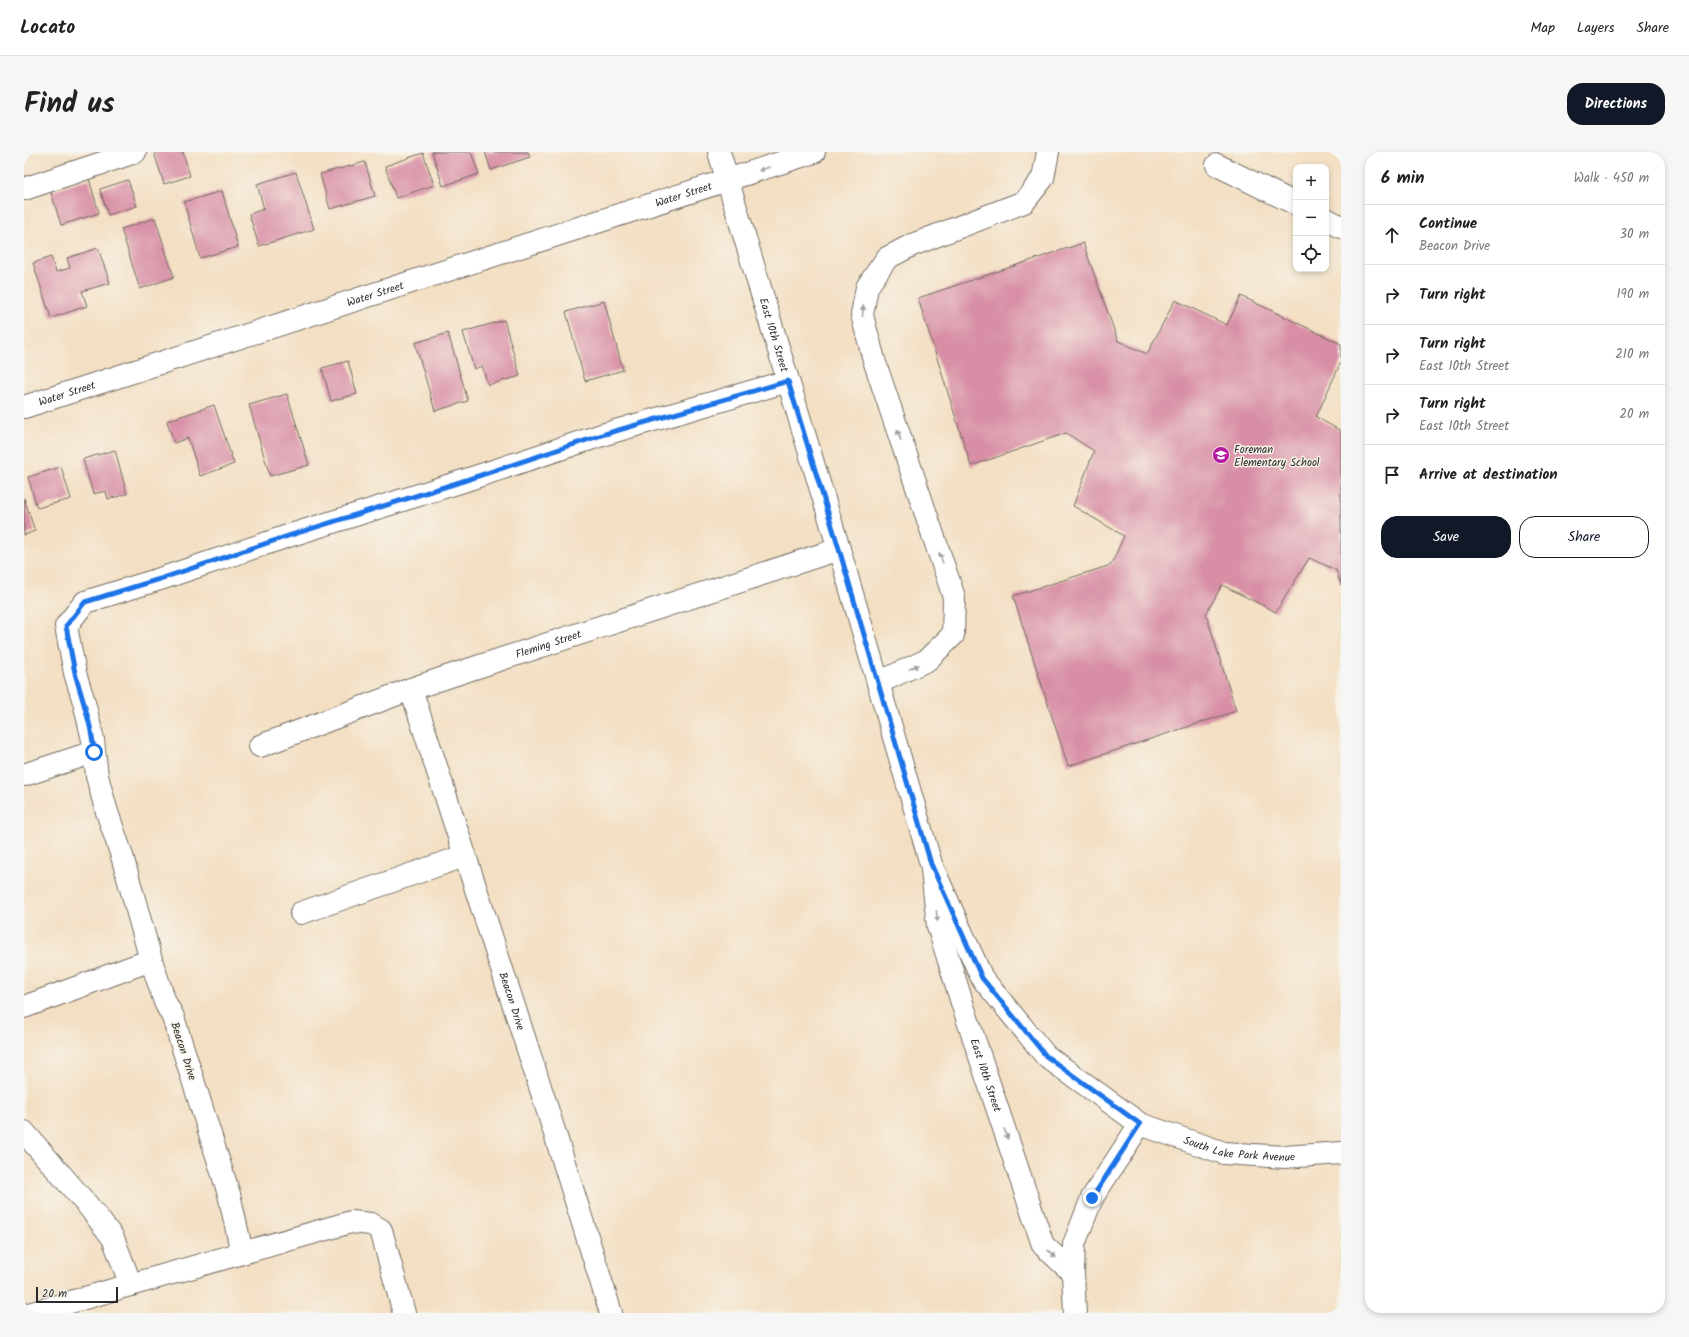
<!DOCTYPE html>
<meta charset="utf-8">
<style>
:root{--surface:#fff;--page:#f6f6f6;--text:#222;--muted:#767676;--line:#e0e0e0;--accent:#111827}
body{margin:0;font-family:Kalam,sans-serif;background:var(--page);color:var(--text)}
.controls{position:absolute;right:12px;top:12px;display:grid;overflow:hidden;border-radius:8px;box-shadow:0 2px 6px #0003}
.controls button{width:36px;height:36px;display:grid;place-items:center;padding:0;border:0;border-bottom:1px solid var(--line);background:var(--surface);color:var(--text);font:20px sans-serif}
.scale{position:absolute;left:12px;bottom:10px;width:82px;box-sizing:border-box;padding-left:4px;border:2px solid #2b2b2b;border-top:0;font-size:11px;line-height:14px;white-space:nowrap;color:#2b2b2b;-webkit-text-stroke:3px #f7f3e8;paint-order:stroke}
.stop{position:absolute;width:12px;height:12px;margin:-9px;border:3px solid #1a73e8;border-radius:50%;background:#fff}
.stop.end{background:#1a73e8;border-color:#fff;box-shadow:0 1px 4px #0008}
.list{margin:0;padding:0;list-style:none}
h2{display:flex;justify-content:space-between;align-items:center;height:52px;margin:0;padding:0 16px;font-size:17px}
h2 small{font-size:13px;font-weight:400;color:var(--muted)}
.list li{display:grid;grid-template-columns:26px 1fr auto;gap:12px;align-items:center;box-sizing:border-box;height:60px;padding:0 16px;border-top:1px solid var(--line)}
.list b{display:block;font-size:15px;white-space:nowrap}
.list p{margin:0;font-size:13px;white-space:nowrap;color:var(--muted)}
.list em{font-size:13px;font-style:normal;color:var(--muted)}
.actions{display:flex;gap:8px;padding:12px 16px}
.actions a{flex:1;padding:9px 0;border:1px solid var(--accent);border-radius:16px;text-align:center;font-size:14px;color:var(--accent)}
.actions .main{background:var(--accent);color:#fff}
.icon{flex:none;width:22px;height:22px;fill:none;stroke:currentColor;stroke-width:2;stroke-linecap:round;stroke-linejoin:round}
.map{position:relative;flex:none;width:1317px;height:1161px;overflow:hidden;border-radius:16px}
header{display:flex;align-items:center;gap:24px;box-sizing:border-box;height:56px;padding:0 20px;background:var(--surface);border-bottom:1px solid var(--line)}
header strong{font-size:19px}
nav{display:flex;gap:22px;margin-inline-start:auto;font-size:14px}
.intro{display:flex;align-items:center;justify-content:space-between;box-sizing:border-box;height:96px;padding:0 24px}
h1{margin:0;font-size:28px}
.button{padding:10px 18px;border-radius:16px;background:var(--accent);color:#fff;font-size:14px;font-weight:700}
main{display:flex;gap:24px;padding:0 24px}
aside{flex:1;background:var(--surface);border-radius:16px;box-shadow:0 2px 6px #0003}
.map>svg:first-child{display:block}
.building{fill:#d88fa6}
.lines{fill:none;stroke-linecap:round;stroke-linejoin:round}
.minor-casing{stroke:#716a60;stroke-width:24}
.major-casing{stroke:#716a60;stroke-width:24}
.minor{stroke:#fff;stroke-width:22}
.major{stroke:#fff;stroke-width:22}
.oneway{fill:#a0a0a0}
.route{stroke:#1a73e8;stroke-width:5}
.labels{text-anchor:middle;stroke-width:3;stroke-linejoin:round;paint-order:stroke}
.street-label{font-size:11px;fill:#2b2b2b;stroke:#f7f3e8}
.poi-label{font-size:11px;fill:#2b2b2b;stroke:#f7f3e8;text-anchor:start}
</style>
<header>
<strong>Locato</strong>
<nav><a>Map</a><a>Layers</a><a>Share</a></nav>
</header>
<div class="intro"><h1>Find us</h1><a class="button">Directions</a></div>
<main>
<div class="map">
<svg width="1317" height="1161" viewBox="0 0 1317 1161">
<rect width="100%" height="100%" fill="#f7f3e8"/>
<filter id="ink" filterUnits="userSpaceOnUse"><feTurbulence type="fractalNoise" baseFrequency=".025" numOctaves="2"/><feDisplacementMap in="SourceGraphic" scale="8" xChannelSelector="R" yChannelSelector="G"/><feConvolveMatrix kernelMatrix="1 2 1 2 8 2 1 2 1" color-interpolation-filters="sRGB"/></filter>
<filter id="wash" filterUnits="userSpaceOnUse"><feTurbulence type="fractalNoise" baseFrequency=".012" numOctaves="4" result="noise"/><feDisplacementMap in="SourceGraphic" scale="16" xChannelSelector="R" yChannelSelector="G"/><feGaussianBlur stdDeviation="0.9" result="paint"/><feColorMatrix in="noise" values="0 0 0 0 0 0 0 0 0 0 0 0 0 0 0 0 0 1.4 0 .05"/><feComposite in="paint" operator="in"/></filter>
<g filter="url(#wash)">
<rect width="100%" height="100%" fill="#f3dfc3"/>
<g id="blocks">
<g class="building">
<polygon points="130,0 159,0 166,24 140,32"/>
<polygon points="408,0 447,0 455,22 419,34"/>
<polygon points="461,0 504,0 506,5 467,18"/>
<polygon points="399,1 410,33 372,46 361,14"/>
<polygon points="341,10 351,44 306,57 296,22"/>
<polygon points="272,20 290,77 235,94 225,62 240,57 233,32"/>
<polygon points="65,27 75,61 37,73 27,40"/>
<polygon points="104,28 113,54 84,63 76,37"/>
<polygon points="198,39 214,95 176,106 160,50"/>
<polygon points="131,66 150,125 116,137 97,77"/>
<polygon points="1059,91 1094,189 1123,202 1151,148 1203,173 1217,144 1317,192 1317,210 1292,265 1317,279 1317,433 1312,418 1285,406 1252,460 1198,433 1182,462 1212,559 1044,614 989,444 1087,413 1100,384 1049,354 1070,299 1042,281 947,314 894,146"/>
<polygon points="74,96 86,131 58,139 63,154 27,166 9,111 27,105 32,120 46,116 43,106"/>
<polygon points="580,149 599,218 561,229 542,160"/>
<polygon points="480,168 496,224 464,233 458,214 450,217 439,180"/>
<polygon points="424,181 444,249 411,259 391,191"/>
<polygon points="324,209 333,242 307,249 298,216"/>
<polygon points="263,242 285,313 246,324 225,253"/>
<polygon points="190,253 210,312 176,324 164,286 150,291 143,269"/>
<polygon points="91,298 103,342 84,347 82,339 69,342 59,307"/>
<polygon points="37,315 47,347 13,356 4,325"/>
<polygon points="0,346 11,379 0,383"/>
</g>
</g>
</g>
<g filter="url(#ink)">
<use href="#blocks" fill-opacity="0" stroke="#716a60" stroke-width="1"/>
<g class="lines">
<g class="minor-casing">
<g id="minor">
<polyline points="1193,13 1272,52"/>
<polyline points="0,37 111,0"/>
<polyline points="1302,67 1317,75"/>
<path id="s1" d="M 0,255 L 790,0"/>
<polyline points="854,531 903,508 929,483 930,445 850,208 838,163 843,135 863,106 888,93 1000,50 1019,26 1024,0"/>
<path id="s2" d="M 387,537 L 521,950 L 587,1161"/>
<path id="s3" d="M 236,594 L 387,537 L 447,517 L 815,397"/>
<polyline points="0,623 70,600"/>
<path id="s4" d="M 908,718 L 914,774 L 940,857 L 1019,1093 L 1049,1121"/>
<polyline points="277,761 440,704"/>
<polyline points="0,855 127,808"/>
<polyline points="0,980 66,1056 89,1086 107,1133"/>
<polyline points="218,1101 205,1042 149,865 141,850 127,808 98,704 82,657 73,624 69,588 60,550 51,521 42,474 61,450 136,427 264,384 436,330 581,282 764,229"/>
<polyline points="8,1161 327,1070 347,1072 357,1078 380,1161"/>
<polyline points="1051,1161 1049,1121 1050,1092 1068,1046 1116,972"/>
</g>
</g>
<g class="major-casing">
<g id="major">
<path id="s5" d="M 695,0 L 815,397 L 907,712 L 958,826 L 1022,904 L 1116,972 L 1200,1001 L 1260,1005 L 1317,1001"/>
</g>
</g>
<use href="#minor" class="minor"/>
<use href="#major" class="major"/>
</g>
<defs><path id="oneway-solid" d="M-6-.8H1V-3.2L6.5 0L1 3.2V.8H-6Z"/></defs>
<g class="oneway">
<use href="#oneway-solid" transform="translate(740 17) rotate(161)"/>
<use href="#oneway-solid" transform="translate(839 159) rotate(-84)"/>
<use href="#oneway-solid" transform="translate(875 283) rotate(-109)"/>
<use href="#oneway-solid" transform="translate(917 406) rotate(-109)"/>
<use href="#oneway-solid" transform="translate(890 515) rotate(-26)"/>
<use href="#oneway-solid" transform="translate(913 764) rotate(83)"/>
<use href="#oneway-solid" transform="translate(982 982) rotate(71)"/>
<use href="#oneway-solid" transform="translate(1028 1102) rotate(43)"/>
</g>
</g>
<g class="lines" filter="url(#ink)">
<path class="route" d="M 70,600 C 68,573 58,547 51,521 C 48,505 45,490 42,474 L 61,450 L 136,427 L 264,384 L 436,330 L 581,282 L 764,229 L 815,397 L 907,712 L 958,826 L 1022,904 L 1116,972 L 1068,1046"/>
</g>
<defs>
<g id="school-disc" transform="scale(0.9)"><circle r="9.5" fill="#b5179e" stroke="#f7f3e8"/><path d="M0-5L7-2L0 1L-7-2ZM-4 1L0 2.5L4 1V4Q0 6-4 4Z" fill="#fff"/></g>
</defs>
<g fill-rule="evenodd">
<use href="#school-disc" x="1197" y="303"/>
</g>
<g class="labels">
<g class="street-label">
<text dy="4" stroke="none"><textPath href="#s1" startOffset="693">Water Street</textPath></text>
<text dy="4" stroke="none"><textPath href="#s1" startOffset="369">Water Street</textPath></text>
<text dy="4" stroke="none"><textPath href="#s5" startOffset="191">East 10th Street</textPath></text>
<text dy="4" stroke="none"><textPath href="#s1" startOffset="45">Water Street</textPath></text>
<text dy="4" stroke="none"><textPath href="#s3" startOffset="306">Fleming Street</textPath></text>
<text dy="4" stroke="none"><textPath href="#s2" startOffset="328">Beacon Drive</textPath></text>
<text transform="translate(160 899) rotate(72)" y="4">Beacon Drive</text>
<text dy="4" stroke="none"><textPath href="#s4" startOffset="213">East 10th Street</textPath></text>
<text dy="4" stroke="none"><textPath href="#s5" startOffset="1188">South Lake Park Avenue</textPath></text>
</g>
<g class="poi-label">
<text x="1210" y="301">Foreman<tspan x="1210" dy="13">Elementary School</tspan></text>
</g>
</g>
</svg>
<div class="controls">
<button>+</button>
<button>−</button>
<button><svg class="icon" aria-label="locate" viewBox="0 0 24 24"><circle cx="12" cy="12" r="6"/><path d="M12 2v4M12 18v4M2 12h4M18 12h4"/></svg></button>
</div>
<div class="scale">20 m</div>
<div class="stop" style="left:70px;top:600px"></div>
<div class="stop end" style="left:1068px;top:1046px"></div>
</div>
<aside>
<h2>6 min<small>Walk · 450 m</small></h2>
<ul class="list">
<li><svg class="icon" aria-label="ahead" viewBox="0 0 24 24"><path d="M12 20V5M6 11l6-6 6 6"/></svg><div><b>Continue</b><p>Beacon Drive</p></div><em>30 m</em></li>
<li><svg class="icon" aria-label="right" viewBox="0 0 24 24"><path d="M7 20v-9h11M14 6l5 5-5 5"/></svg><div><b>Turn right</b></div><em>190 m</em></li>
<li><svg class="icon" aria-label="right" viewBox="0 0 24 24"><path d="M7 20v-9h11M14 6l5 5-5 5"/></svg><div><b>Turn right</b><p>East 10th Street</p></div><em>210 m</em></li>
<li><svg class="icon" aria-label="right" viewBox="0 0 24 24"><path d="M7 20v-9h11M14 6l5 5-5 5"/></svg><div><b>Turn right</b><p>East 10th Street</p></div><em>20 m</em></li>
<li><svg class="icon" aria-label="arrive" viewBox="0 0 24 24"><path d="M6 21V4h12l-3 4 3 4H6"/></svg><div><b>Arrive at destination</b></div></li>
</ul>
<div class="actions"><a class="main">Save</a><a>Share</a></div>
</aside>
</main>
